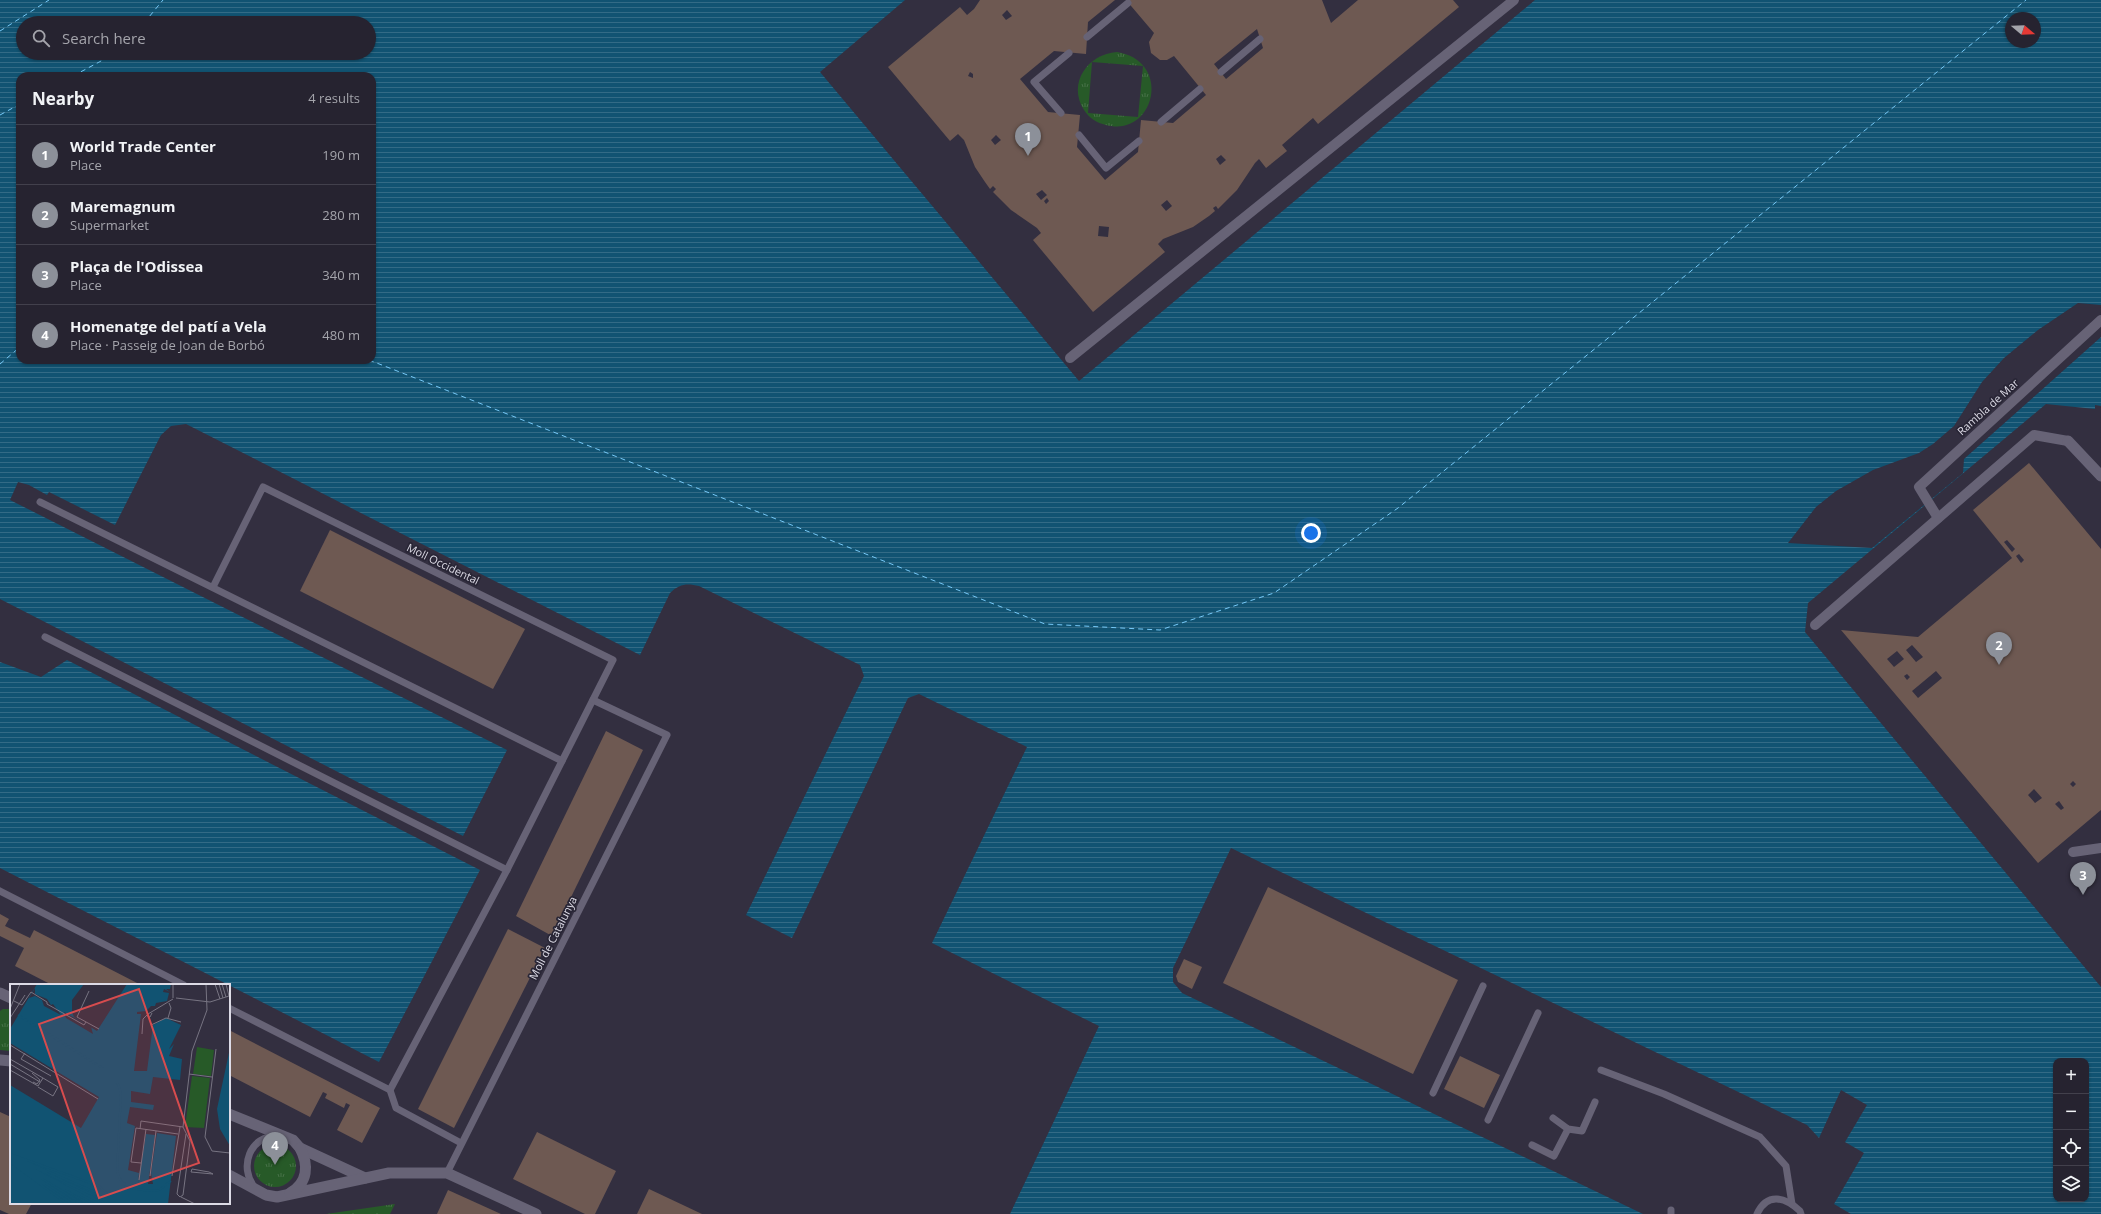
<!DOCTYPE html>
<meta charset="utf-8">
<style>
:root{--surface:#262330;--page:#2e2b38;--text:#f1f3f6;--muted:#a4a4ab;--line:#42404c;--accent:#8c9099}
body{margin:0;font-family:"Open Sans",sans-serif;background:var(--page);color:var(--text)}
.controls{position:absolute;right:12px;bottom:12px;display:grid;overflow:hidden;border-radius:8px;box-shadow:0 1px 3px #0004}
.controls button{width:36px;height:36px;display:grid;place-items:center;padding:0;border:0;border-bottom:1px solid var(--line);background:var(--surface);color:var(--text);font:20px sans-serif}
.compass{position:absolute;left:2005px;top:12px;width:36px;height:36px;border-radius:50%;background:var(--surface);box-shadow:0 1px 3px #0004;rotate:109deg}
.you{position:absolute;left:1311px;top:533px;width:14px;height:14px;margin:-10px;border:3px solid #fff;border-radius:50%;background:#1a73e8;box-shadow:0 0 0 6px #1a73e833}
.badge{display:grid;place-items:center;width:26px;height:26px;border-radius:50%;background:var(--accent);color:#fff;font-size:13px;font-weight:700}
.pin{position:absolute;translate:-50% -33px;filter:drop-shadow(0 1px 2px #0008)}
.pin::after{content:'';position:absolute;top:21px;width:14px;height:12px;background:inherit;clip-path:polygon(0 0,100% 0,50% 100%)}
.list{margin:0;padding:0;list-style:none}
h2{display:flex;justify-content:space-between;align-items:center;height:52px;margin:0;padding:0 16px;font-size:17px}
h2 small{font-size:13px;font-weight:400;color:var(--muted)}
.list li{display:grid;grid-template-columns:26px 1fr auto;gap:12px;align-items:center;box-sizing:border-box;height:60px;padding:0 16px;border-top:1px solid var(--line)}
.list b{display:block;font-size:15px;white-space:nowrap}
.list p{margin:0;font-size:13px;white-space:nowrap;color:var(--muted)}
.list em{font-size:13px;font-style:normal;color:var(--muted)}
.icon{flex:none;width:22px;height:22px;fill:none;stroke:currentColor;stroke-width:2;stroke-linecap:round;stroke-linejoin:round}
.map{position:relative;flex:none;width:2101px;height:1214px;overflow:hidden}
.search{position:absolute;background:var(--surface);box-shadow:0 1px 3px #0004;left:16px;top:16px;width:360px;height:44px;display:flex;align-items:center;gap:10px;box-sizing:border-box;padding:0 14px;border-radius:22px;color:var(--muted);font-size:15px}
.panel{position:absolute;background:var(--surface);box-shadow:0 1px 3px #0004;left:16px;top:72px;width:360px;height:292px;border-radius:12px}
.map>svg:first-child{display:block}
.grass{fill:url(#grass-tufts);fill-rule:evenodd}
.water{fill:url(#water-rules);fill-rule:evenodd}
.pier{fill:#332f40}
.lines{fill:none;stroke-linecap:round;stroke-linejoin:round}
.ferry{stroke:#76c9f8;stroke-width:1;stroke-dasharray:5 4;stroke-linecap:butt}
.building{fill:#6e5952;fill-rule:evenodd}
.service{stroke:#676376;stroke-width:7}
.pedestrian{stroke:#676376;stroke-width:10}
.minor{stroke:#676376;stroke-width:11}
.tertiary{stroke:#676376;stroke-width:11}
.labels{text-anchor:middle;stroke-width:3.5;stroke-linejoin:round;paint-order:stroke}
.street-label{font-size:11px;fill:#dddbe6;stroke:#292636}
.inset-river{fill:none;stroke:#115372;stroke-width:2}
.inset-road{fill:none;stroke:#777482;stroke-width:1}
.view{fill:#d74c4e;fill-opacity:0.15;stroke:#d74c4e;stroke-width:2}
.inset-edge{fill:none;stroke:#dddbe6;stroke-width:2}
</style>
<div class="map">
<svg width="2101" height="1214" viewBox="0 0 2101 1214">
<defs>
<pattern id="grass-tufts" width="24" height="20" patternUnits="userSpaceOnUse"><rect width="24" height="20" fill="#275a28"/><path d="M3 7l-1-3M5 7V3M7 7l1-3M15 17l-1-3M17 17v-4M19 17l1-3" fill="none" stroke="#467147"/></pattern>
<pattern id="water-rules" width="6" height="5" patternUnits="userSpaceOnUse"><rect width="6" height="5" fill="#115372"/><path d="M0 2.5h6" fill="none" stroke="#336b86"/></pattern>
</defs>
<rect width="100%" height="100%" fill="#332f40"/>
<g class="grass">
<path d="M 1117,52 C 1173,61 1155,138 1106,125 C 1097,123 1089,118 1084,110 C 1067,83 1088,54 1117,52 ZM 1092,62 L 1143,66 L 1138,117 L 1088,113 Z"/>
<polygon points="3,1009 11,1009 10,1051 0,1050 0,1011"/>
<circle cx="275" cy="1166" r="21"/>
<polygon points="395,1204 390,1214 326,1214"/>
</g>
<g class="water">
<path d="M 0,0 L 905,0 L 820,72 L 1079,381 L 1535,0 L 2101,0 L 2101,406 L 2095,405 L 2095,409 L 2046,404 L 1808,603 L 1805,632 L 2101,987 L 2101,1214 L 1851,1214 L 1834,1204 L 1864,1153 L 1845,1142 L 1867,1105 L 1841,1090 L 1819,1138 L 1807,1125 L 1231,848 L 1173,968 L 1173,982 L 1182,993 L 1643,1214 L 1010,1214 L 1099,1026 L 932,943 L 1027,747 L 919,694 L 908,698 L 792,938 L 746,915 L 864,676 L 860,665 L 699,586 C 687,583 679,584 670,593 L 640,655 L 186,424 L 171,426 L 161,435 L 115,525 L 49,492 L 47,495 L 29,485 L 18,482 L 10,500 L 507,750 L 463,836 L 0,599 ZM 2011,18 L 2035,18 L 2035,42 L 2011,42 ZM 23,23 L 369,23 L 369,53 L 23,53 ZM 20,76 L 372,76 L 372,360 L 20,360 ZM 2056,1061 L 2086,1061 L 2086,1199 L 2056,1199 Z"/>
<polygon points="67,660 480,870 379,1062 0,868 0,662 41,677"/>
</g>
<polygon class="pier" points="2078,303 2101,305 2101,337 1964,459 1963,473 1872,548 1788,543 1816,507 1836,491 1873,470 1919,453 1933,444 1954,426 1982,382 2004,358 2038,330"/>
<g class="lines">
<g class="ferry">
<polyline points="144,23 163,0"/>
<polyline points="0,31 49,0"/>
<polyline points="73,76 116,53"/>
<polyline points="0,115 20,104"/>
<polyline points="369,360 1045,624 1160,630 1274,593 1398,508 2026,0"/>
<polyline points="0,364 20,347"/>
</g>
</g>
<g class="building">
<path d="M 980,0 L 1115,0 L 1088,22 L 1086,54 L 1054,51 L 1020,79 L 1048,112 L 1080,115 L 1077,147 L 1105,180 L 1138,152 L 1141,120 L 1173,123 L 1206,95 L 1174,56 L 1167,60 L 1160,60 L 1151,53 L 1149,42 L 1154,33 L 1126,0 L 1322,0 L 1331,23 L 1358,0 L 1453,0 L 1459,7 L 1318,124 L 1313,118 L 1282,145 L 1287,151 L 1266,168 L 1259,159 L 1255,163 L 1237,190 L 1218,209 L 1216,206 L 1213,208 L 1215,211 L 1209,216 L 1193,227 L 1163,239 L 1158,244 L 1165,252 L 1093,312 L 1033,240 L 1041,233 L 1037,228 L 1011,210 L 993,192 L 996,189 L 993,186 L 990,189 L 985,182 L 975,167 L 964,140 L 958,134 L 950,141 L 888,67 L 960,7 L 967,15 L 974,9 ZM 1007,10 L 1012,16 L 1006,20 L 1002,15 ZM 1257,29 L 1263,48 L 1226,79 L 1214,64 ZM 970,72 L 973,74 L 973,78 L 968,76 ZM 996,135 L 1001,140 L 995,145 L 991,140 ZM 1221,155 L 1226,160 L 1220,165 L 1216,159 ZM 1042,190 L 1047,195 L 1041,200 L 1036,194 ZM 1047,198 L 1049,201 L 1046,204 L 1044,201 ZM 1167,200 L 1172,206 L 1166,211 L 1161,205 ZM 1099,226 L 1109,227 L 1108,237 L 1098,236 Z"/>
<path d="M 2029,463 L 2101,549 L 2101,810 L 2038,863 L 1841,630 L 1918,637 L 2012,558 L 1973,510 ZM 2007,540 L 2015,549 L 2012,552 L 2004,542 ZM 2019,554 L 2024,560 L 2021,563 L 2016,556 ZM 1912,645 L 1923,657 L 1916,662 L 1906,650 ZM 1897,651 L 1904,659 L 1894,667 L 1887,659 ZM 1936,671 L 1942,678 L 1918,698 L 1912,691 ZM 1907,674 L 1910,677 L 1907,680 L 1904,676 ZM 2073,781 L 2076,784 L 2073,787 L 2070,784 ZM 2034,789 L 2042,798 L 2035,803 L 2028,795 ZM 2059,801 L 2064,808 L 2061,810 L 2055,804 Z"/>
<polygon points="330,530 525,629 493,689 300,591"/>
<polygon points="606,731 643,750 552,936 516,916"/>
<polygon points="1268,887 1458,980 1413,1074 1223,983"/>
<polygon points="0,914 9,919 5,926 30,938 34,930 141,985 52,985 15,966 24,948 0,936"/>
<polygon points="508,929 545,948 454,1128 418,1109"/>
<polygon points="1184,959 1202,967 1192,989 1178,982 1176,976"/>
<polygon points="229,1030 380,1108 362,1143 337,1130 350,1105 346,1103 344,1108 325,1098 327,1094 323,1092 310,1117 229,1075"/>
<polygon points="1460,1056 1500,1075 1484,1108 1444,1089"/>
<polygon points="0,1112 11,1117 11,1203 32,1203 26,1214 9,1214 0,1210"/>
<polygon points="537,1132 616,1171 595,1214 585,1214 513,1179"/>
<polygon points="649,1189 702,1214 637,1214"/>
<polygon points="448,1190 501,1214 437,1214"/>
</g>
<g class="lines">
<g class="service">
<polyline points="1087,37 1128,3"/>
<polyline points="1221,72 1260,39"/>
<polyline points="1061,113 1034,82 1069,53"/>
<polyline points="1161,122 1200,89"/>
<polyline points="1079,135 1106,168 1139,141"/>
<polyline points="40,502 562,761"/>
<polyline points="213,587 263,487 613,660 507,870 390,1090"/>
<polyline points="45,637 507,870"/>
<polyline points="0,891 184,985"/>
<polyline points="229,1008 390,1090 396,1108 461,1143"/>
<polyline points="1601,1070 1664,1094 1760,1137 1786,1166 1792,1204"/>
<polyline points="1433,1093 1483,986"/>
<polyline points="1553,1118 1568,1129 1582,1131 1595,1102"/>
<polyline points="1488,1120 1538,1013"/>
<polyline points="1532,1145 1554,1156 1568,1129"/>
<polyline points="447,1173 667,735 593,700"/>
<path d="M 255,1188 C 238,1167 250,1135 278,1136"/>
<polyline points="1671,1210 1671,1214"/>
<path d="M 1757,1214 C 1767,1192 1785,1197 1800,1211 L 1801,1214"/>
</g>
<g class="pedestrian">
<polyline points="1070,358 1514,0"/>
<polyline points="1938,518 1919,487 2101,320"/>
<polyline points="1815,625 2034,435 2068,441"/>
<polyline points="2073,852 2101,848"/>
</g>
<g class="minor">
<polyline points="0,993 11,998"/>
<polyline points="0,1060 11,1061"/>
<polyline points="229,1114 293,1140 300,1148 365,1178"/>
<polyline points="229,1175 266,1195 277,1197 389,1173 447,1173 536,1214"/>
<path d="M 290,1193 C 308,1183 309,1165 300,1148"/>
</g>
<polyline class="tertiary" points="2068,441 2101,476"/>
</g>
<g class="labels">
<g class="street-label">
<text transform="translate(1988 407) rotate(-42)" y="4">Rambla de Mar</text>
<text transform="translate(443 564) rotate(26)" y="4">Moll Occidental</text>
<text transform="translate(553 938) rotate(-63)" y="4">Moll de Catalunya</text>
</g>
</g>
<g transform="translate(10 984)">
<rect width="220" height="220" fill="#332f40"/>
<path d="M 187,63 L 204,66 L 201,92 L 183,90 ZM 182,92 L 200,94 L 194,144 L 175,143 Z" fill="#275a28"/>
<path d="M 27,0 L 74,0 L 62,16 L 62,28 L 64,33 L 87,47 L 117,0 L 161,0 L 160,5 L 156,5 L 160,8 L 154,5 L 153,8 L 159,9 L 157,17 L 146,19 L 145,22 L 141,22 L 136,27 L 127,28 L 127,30 L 131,30 L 124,87 L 137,87 L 143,41 L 156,34 L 171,41 L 159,65 L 164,60 L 159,72 L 172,75 L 170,96 L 143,93 L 140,110 L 121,107 L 121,118 L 144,121 L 143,126 L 120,123 L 117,139 L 125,142 L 118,186 L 129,189 L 128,198 L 136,150 L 145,151 L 138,200 L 143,200 L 141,189 L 147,149 L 166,152 L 158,220 L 0,220 L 0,101 L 71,144 L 89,113 L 0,59 L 0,45 ZM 220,64 L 220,162 L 210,145 L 207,125 Z" fill="#115372"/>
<path d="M 25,4 L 25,10 L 37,15 L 41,21 L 43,20 L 51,31 L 34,22 L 32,16 L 25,12 L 19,14 ZM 54,28 L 81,43 L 83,50 L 56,34 Z" fill="#332f40"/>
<path class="inset-river" d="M 8,31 L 91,83 L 108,100 L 111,109 L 107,188 L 111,197 L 120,204 L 140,207 L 149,206 L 161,197M 0,170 L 89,202 L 108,220M 0,171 L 85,208 L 100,220M 0,173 L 89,220M 2,173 L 83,211 L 95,220M 0,174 L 79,220M 1,174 L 84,220M 0,175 L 73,220M 0,176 L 67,220M 0,177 L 62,220M 0,178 L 57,220"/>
<path class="inset-road" d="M 163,0 L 163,14M 205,0 L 210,15M 209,0 L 213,14M 212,0 L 216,13M 79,7 L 67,33 L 89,45M 21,8 L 37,18 L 37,20 L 74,41 L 76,38M 166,14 L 200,18 L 219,12 L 216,0M 4,17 L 12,21 L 21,8M 0,25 L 10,0M 142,29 L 140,33 L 138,33 L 138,30 L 163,15M 0,34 L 15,11M 158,34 L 161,24 L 159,19M 141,41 L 156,34 L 171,38M 132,50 L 133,35 L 137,31M 0,61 L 88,115M 206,65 L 195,153 L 202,167 L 220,169M 15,69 L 11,75 L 41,92M 0,75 L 33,94 L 28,102 L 0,86M 0,80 L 30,98M 22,89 L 30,96 L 27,100 L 23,98M 179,90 L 202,93M 28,103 L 43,112 L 48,103 L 33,94M 130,145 L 131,137 L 173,143M 176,150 L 167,210 L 170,213 L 173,211 L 180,157 L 173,143 L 182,67 L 197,26 L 196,0M 131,179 L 121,178 L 126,144 L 168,150M 182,185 L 199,188 L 203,190 L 181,188 ZM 140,192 L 146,147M 162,192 L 170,143M 129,196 L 136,145M 171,213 L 185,220"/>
<path class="view" d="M 129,5 L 189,179 L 89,214 L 29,40 Z"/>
<rect width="220" height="220" class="inset-edge"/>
</g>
</svg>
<div class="controls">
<button>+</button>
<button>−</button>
<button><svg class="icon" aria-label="locate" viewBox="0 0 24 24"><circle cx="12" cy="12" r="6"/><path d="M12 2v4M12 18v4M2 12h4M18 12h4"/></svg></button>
<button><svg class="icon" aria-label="layers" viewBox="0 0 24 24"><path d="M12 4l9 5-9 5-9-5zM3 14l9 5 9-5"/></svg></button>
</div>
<svg class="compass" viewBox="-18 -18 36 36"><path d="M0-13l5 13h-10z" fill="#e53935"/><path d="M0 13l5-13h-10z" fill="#a4a4ab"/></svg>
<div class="you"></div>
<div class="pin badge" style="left:1028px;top:156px">1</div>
<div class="pin badge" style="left:1999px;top:665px">2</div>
<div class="pin badge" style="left:2083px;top:895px">3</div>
<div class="pin badge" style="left:275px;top:1165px">4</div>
<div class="search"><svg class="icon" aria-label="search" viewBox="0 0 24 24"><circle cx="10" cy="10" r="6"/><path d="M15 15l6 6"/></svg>Search here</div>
<section class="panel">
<h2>Nearby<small>4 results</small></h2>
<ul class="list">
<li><span class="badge">1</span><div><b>World Trade Center</b><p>Place</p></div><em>190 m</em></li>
<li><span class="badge">2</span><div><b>Maremagnum</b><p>Supermarket</p></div><em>280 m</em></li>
<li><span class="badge">3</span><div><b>Plaça de l'Odissea</b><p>Place</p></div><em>340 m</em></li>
<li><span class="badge">4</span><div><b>Homenatge del patí a Vela</b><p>Place · Passeig de Joan de Borbó</p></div><em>480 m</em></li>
</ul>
</section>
</div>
